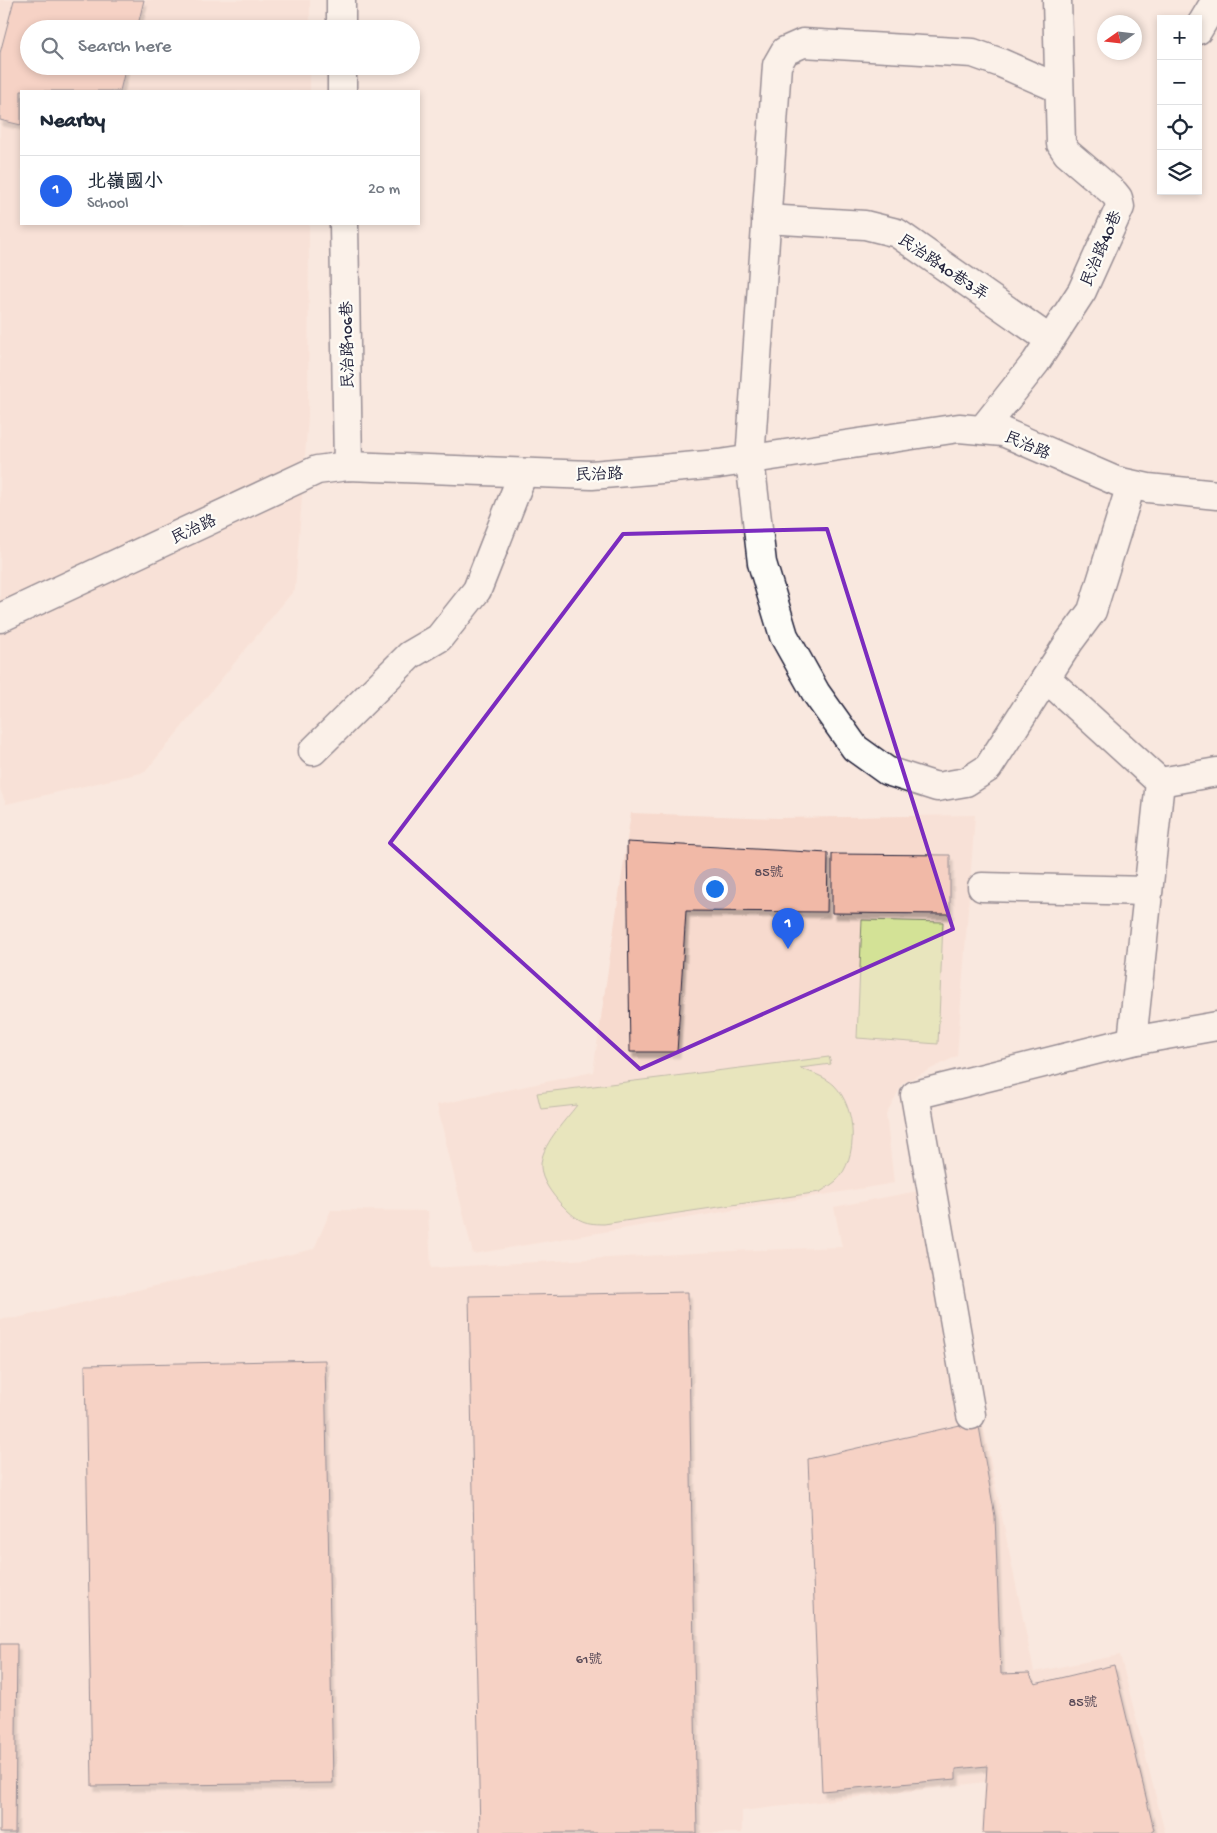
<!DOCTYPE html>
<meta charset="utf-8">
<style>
:root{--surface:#fff;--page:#f2f2f3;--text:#1f2937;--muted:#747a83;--line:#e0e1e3;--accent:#2563eb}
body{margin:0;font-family:"Gochi Hand","LXGW WenKai TC",sans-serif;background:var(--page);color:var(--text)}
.controls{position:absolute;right:15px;top:15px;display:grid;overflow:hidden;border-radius:0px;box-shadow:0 2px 8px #0003}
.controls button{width:45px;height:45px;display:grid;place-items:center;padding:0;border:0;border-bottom:1px solid var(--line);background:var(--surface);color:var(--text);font:25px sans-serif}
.compass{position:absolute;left:1097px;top:15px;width:45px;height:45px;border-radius:50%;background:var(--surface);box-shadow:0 2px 8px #0003;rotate:256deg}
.you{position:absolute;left:714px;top:888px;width:18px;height:18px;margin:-12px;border:4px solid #fff;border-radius:50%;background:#1a73e8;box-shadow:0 0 0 8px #1a73e833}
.badge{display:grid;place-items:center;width:32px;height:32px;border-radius:50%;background:var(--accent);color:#fff;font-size:16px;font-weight:700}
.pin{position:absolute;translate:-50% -41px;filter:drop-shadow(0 1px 2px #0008)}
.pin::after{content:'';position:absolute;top:26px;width:18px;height:15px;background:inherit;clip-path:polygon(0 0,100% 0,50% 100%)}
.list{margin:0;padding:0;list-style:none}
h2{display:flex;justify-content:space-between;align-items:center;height:65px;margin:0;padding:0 20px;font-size:21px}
h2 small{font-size:16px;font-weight:400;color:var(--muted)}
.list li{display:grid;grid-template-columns:32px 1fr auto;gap:15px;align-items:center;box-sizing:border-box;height:70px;padding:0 20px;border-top:1px solid var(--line)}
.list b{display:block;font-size:19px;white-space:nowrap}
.list p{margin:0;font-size:16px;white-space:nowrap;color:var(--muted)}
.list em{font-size:16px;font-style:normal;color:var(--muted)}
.icon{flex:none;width:28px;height:28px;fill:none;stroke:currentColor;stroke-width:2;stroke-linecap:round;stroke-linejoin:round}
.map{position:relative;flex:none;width:1217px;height:1833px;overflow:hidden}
.search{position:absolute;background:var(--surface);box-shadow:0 2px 8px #0003;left:20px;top:20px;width:400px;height:55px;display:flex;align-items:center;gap:12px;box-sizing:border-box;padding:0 18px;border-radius:28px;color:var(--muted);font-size:19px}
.panel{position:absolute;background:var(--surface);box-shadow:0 2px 8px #0003;left:20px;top:90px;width:400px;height:135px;border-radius:0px}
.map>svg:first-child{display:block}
.built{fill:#f7dace}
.green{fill:#d3e296;stroke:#7a8268}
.building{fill:#f1b9a7;stroke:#22223b;filter:url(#shadow)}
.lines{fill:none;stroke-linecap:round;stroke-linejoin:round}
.minor-casing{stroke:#22223b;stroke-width:31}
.minor{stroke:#fdfcf7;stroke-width:28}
.marked{fill:none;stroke:#7b2cbf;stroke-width:4;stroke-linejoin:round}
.labels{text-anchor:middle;stroke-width:4.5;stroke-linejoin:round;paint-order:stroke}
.number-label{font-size:14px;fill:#564856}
.street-label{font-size:16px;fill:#22223b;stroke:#fdfcf7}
</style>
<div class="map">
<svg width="1217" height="1833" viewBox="0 0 1217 1833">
<defs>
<filter id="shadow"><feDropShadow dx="3" dy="5.5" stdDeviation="1" flood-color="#0004"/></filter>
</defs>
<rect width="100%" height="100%" fill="#f9e8df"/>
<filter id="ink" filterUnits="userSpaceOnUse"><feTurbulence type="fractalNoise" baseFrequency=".02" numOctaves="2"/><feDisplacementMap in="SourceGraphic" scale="10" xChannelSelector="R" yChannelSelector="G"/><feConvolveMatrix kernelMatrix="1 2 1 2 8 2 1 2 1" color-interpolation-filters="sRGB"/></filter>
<g filter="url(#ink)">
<g class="built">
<polygon points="0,0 310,0 310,29 29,29 29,66 310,66 310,91 21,91 21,224 309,224 308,416 295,589 145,772 6,804 0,789"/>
<polygon points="631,813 779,818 975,815 957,1056 903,1083 886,1114 894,1183 473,1254 437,1105 593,1072"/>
<polygon points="934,1188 1034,1672 1120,1655 1165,1833 981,1833 985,1782 742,1811 742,1833 0,1833 0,1319 17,1318 314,1249 331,1210 428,1211 431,1268 732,1251 842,1247 834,1207"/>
</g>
<g class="green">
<polygon points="862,920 943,922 938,1044 857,1038"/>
<path d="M 829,1057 L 831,1064 L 800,1068 C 812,1073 824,1076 834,1085 C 857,1108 859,1158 836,1181 C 831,1185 825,1189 820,1192 L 604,1224 C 582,1224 577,1220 561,1204 C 553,1195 541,1180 541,1167 C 540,1146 565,1121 577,1105 L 541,1109 L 537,1093 Z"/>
</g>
<g class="building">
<polygon points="14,0 144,0 137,29 29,29 29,66 126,66 120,91 21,91 21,125 0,120 0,53"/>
<polygon points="627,842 828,853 827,912 686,911 677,1052 630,1052"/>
<polygon points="832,854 950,855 950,914 832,913"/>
<polygon points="688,1292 697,1833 480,1833 469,1296"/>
<polygon points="325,1360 333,1783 92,1786 85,1365"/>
<polygon points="978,1421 995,1516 1001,1674 1029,1673 1035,1684 1114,1665 1154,1830 1150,1833 983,1833 987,1766 956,1769 956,1779 822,1791 808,1459"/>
<polygon points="0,1644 17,1644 15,1833 0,1833"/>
</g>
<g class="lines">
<g class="minor-casing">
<g id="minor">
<polyline points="341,0 341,29"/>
<polyline points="1198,30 1216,0"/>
<polyline points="342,66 342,91"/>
<polyline points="1058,88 1001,63 973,53 803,43 785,51 777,65 750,460 762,563 784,636 816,693 855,748 887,771 937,787 966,782 988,768 1069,642 1092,611 1131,485"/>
<polyline points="766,219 865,225 897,233 1050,340"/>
<polyline points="344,224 348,466"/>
<polyline points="983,429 1036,362 1082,291 1120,207 1118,198 1114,193 1067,153 1061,144 1057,0"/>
<polyline points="0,618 317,470 348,466 592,475 719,464 959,428 1003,432 1116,481 1148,488 1217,495"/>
<polyline points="1046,678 1160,782 1132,1041"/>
<polyline points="313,751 410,655 439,638 477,590 523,473"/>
<polyline points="1160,782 1217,772"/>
<polyline points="982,887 1148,891"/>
<polyline points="971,1415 915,1095 1132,1041 1217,1026"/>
</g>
</g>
<use href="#minor" class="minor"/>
</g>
</g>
<path d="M0 0H1217V1833H0ZM 827,529 L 953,929 L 640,1069 L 390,843 L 623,534 Z" fill="#f9e8df" fill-opacity=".55" fill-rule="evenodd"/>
<path class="marked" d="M 827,529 L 953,929 L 640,1069 L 390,843 L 623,534 Z"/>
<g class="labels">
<g class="number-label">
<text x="769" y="876">85號</text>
<text x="589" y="1663">61號</text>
<text x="1083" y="1706">85號</text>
</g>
<g class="street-label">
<text transform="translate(1100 248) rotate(-67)" y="6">民治路40巷</text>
<text transform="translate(944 266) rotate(34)" y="6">民治路40巷3弄</text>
<text transform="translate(346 345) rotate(-91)" y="6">民治路106巷</text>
<text transform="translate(1028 444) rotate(23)" y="6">民治路</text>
<text transform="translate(599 473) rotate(-2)" y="6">民治路</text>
<text transform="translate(193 528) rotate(-25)" y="6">民治路</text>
</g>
</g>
</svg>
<div class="controls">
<button>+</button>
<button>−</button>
<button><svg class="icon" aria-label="locate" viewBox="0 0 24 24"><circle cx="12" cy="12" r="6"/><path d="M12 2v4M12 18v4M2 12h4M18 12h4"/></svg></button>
<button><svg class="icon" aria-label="layers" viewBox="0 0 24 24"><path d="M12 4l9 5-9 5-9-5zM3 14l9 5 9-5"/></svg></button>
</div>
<svg class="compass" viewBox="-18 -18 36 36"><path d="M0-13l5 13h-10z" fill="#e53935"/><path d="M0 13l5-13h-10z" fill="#747a83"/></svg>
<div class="you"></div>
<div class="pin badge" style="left:788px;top:949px">1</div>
<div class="search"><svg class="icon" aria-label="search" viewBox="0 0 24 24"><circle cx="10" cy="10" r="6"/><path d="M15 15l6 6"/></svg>Search here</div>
<section class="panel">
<h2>Nearby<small></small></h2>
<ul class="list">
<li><span class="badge">1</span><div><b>北嶺國小</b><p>School</p></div><em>20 m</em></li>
</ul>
</section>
</div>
